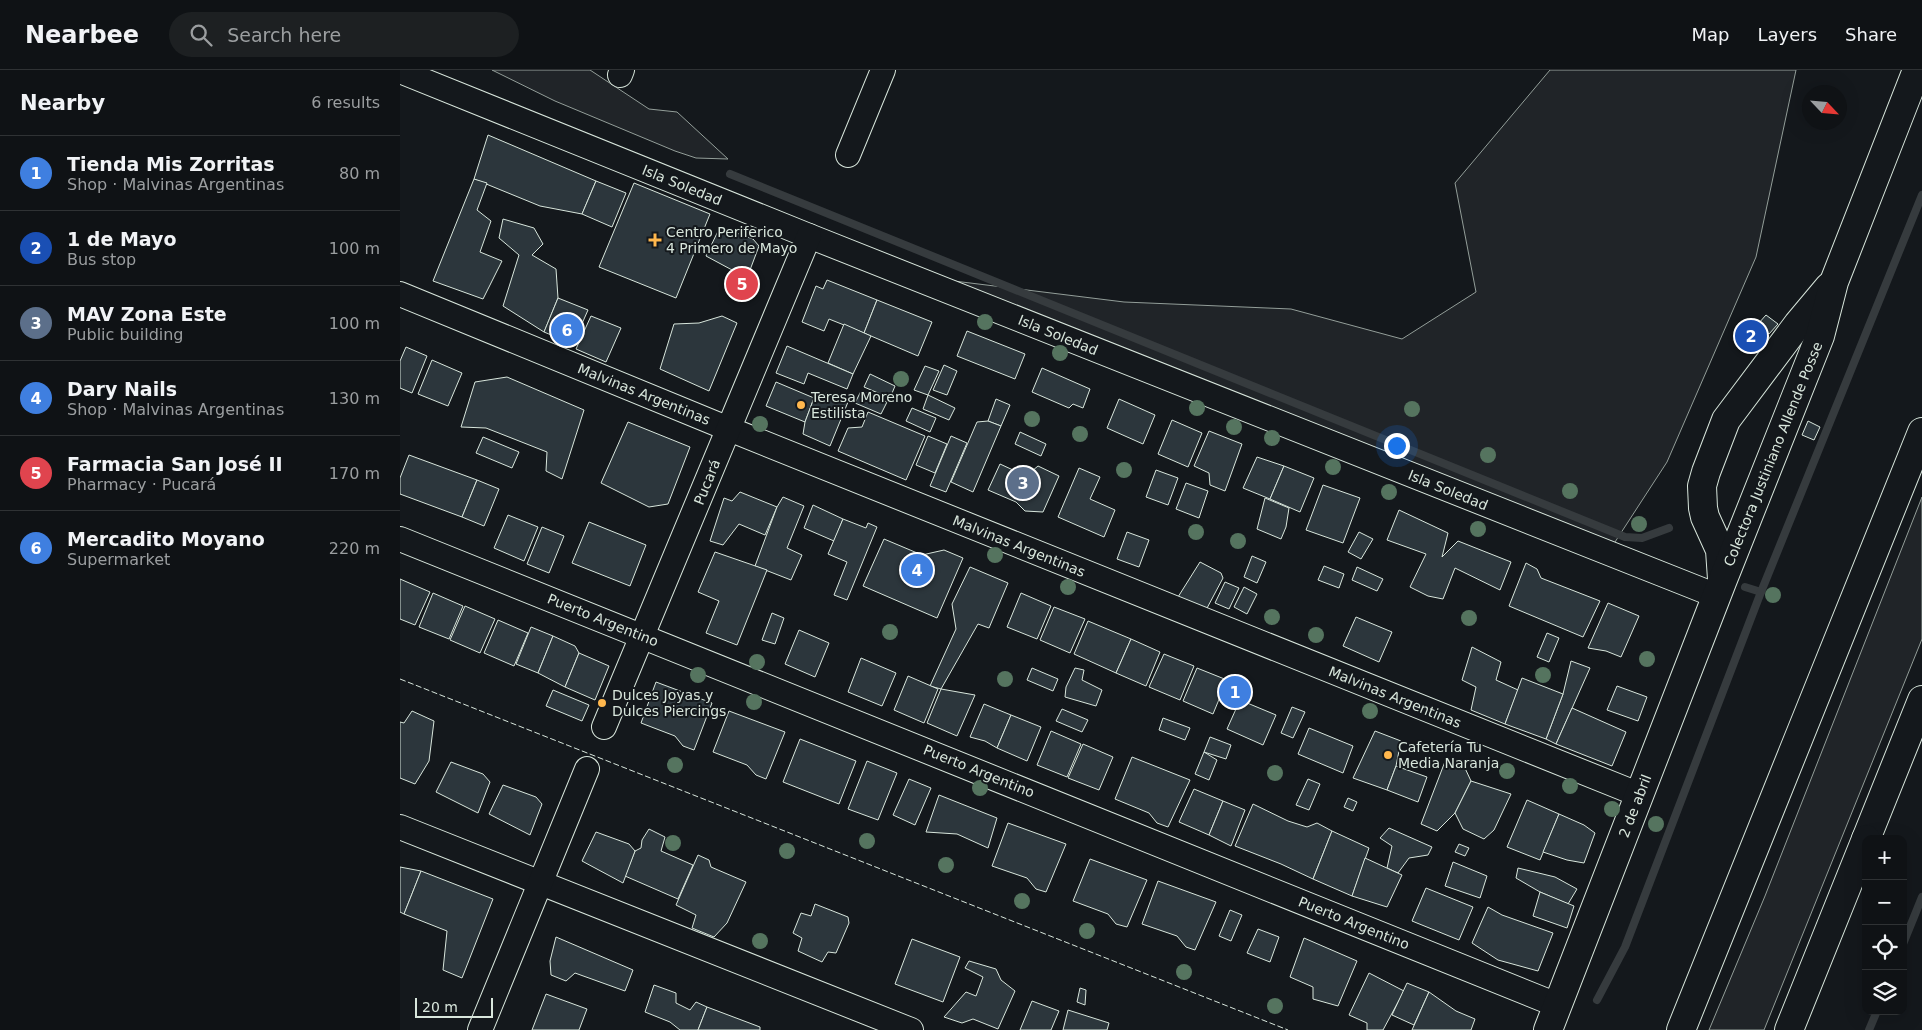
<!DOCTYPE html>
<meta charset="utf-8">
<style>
:root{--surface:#0f1215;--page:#1d2022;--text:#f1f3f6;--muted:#9b9ea0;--line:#2f3234;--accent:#8c9099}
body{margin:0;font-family:"DejaVu Sans",sans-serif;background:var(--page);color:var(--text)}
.controls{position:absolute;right:15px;bottom:15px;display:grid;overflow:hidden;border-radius:10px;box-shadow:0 5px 20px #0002}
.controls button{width:45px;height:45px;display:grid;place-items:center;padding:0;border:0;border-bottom:1px solid var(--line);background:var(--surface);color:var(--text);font:25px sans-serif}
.compass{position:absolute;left:1402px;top:15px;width:45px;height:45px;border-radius:50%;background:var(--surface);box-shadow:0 5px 20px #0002;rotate:116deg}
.scale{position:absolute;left:15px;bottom:12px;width:78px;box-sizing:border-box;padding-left:5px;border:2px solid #d8e6dc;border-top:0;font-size:14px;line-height:18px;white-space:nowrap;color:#d8e6dc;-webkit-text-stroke:4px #14181c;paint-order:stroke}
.you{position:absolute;left:996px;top:375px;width:18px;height:18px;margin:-12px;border:4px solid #fff;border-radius:50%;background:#1a73e8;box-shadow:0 0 0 8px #1a73e833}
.badge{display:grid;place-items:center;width:32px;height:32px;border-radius:50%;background:var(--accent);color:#fff;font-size:16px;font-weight:700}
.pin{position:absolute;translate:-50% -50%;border:2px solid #fff;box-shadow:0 1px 5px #0006}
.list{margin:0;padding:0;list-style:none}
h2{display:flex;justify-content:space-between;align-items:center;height:65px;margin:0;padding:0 20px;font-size:21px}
h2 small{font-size:16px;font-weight:400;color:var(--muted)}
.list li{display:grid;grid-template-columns:32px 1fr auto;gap:15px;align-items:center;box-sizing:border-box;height:75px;padding:0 20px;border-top:1px solid var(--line)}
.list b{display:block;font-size:19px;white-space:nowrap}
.list p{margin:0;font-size:16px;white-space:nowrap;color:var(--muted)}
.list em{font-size:16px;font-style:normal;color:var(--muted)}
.icon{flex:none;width:28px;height:28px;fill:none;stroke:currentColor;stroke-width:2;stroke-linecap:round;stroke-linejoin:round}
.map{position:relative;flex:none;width:1522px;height:960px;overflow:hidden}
header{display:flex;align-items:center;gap:30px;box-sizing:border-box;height:70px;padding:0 25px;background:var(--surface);border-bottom:1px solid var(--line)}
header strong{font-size:24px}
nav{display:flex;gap:28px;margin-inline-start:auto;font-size:18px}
.search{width:350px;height:45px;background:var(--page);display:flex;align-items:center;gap:12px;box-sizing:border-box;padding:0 18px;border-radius:28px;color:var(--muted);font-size:19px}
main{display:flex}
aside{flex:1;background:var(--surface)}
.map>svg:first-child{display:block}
.green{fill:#202428;stroke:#939e99}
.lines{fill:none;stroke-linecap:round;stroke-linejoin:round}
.stream{stroke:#363b3e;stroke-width:8}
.building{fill:#2c363c;stroke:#d8e6dc}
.street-casing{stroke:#d8e6dc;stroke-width:26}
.secondary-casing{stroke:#d8e6dc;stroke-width:30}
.highway-casing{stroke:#d8e6dc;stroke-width:30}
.street{stroke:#14181c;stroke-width:24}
.secondary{stroke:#14181c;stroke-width:28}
.highway{stroke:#14181c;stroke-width:28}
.fence{stroke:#d8e6dc;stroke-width:1;stroke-dasharray:6 2.5;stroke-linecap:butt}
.tree{fill:#55745f}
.poi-dot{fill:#ffb74d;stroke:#14181c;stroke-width:2}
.labels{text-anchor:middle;stroke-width:4;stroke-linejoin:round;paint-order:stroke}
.street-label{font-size:14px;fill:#d8e6dc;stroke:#14181c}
.poi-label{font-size:14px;fill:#d8e6dc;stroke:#14181c;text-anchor:start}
</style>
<header>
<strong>Nearbee</strong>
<div class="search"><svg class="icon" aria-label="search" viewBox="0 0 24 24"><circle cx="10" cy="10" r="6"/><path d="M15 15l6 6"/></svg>Search here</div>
<nav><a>Map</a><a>Layers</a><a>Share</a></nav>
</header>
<main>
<aside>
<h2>Nearby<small>6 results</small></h2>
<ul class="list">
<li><span class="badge" style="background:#3f7fe0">1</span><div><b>Tienda Mis Zorritas</b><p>Shop · Malvinas Argentinas</p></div><em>80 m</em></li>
<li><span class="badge" style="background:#1a4fb4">2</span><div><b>1 de Mayo</b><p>Bus stop</p></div><em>100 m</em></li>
<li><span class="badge" style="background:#5c6f8a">3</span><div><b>MAV Zona Este</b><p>Public building</p></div><em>100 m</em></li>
<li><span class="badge" style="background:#3f7fe0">4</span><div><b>Dary Nails</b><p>Shop · Malvinas Argentinas</p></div><em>130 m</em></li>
<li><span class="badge" style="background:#e0444e">5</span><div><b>Farmacia San José II</b><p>Pharmacy · Pucará</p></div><em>170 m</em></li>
<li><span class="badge" style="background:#3f7fe0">6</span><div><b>Mercadito Moyano</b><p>Supermarket</p></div><em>220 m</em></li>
</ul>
</aside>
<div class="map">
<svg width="1522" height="960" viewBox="0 0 1522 960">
<rect width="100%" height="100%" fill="#14181c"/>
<g class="green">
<polygon points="92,0 190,0 249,39 277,42 328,89 296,88 275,81 155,31"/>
<polygon points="1150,0 1396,0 1356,187 1267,392 1202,492 554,211 724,232 891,239 1002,269 1076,222 1055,113"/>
<polygon points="1522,427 1522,569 1364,960 1309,960 1365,826"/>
</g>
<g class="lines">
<g class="stream">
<polyline points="330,104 1225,467 1242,468 1269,458"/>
<polyline points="1345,517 1361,522"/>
<polyline points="1503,874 1522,827"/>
<polyline points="1197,930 1225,877 1361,522 1522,125"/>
<polyline points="1469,960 1477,941"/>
</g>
</g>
<g class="building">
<polygon points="88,65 196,111 182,144 140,136 74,109"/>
<polygon points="74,109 87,113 77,140 91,151 80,182 102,191 83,229 33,211"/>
<polygon points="196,111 226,123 212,157 182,144"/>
<polygon points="234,113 310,144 276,228 199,197"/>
<polygon points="103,149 134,158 143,174 132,185 156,199 158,228 144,262 103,236 119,185 99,168"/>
<polygon points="320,157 353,169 359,176 347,208 306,186"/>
<polygon points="427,210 477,230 464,263 429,249 424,261 402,252 416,216 423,219"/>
<polygon points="158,228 188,240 173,274 144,262"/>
<polygon points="477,230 532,252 518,286 464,263"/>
<polygon points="1366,245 1378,254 1369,264 1358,254"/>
<polygon points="191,246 221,258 206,292 176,279"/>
<polygon points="322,246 337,253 309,321 260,299 274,254 299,253"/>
<polygon points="444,254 471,266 453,304 428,293"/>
<polygon points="567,261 625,284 615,309 557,286"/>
<polygon points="387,276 453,304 447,319 408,303 404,314 376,303"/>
<polygon points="6,277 27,286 12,323 0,318 0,291"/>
<polygon points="32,290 62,303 48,336 18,324"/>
<polygon points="544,295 557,301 547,325 533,320"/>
<polygon points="525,296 539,301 528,325 514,320"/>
<polygon points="642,298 690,319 683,338 673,334 669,338 632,322"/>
<polygon points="470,304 495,316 490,328 464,317"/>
<polygon points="107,307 184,340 162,409 146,401 147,382 86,358 61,357 75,312"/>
<polygon points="376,312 414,328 405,352 366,336"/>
<polygon points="461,321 487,332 481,344 455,333"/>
<polygon points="426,323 448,332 430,376 403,364 405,352 414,328 423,332"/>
<polygon points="528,325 555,338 549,350 523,339"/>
<polygon points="596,329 610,335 601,356 588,351"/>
<polygon points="719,329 755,345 743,374 707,358"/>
<polygon points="512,338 536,348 530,362 506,351"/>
<polygon points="468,342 525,366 506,410 438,381 448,358 462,357"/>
<polygon points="772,350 802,363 788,397 758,384"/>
<polygon points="588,351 601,356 573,422 551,412 577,352"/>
<polygon points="1408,351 1420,357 1414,370 1402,365"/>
<polygon points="228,352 290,377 268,434 249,437 201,413"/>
<polygon points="809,361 842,374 825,421 810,415 809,403 794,396"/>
<polygon points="620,362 646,374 641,386 615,374"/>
<polygon points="528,366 547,374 535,403 516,395"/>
<polygon points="551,366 567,373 546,422 530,416"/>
<polygon points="83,367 119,382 112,398 76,383"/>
<polygon points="9,385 77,410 62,447 0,424 0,408"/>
<polygon points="857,387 884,396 870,429 843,418"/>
<polygon points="600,394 626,406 638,396 659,406 643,442 625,441 616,432 588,420"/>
<polygon points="884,396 914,408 900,442 870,429"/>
<polygon points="679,398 700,407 690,429 715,440 704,467 658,447"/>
<polygon points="756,400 778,408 768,435 746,427"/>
<polygon points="77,410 99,419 84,456 62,447"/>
<polygon points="786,413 808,421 799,448 776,439"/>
<polygon points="923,415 960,428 943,473 906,460"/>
<polygon points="340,422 377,437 365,465 339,454 323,475 310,471 324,428 332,431"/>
<polygon points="383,427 404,436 387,478 402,485 391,510 355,496 377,437"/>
<polygon points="865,428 889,438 886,457 881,469 857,459"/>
<polygon points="413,435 443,449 434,471 404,458"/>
<polygon points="999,440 1048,463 1042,487 1058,471 1111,492 1100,520 1055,498 1043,529 1028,526 1010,517 1026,484 987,470"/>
<polygon points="108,445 138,457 124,491 94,478"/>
<polygon points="443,449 466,458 468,453 477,457 447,530 434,525 447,492 428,484"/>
<polygon points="189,452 246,475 230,516 172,493"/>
<polygon points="142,457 164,466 149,503 127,494"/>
<polygon points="727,462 749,470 739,497 717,489"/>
<polygon points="959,462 973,469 961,489 948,482"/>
<polygon points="484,469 522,485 544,480 563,488 537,548 463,516"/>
<polygon points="315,482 367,500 337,575 306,563 319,531 298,522"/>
<polygon points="852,486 866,492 857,513 844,507"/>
<polygon points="800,492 821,503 823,508 806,540 778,527"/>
<polygon points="1126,493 1137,499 1141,508 1200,531 1183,567 1109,536"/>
<polygon points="924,496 944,504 939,518 918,510"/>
<polygon points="570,497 608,513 589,558 578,554 541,619 530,616 556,559 552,534"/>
<polygon points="957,497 983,509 977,521 952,510"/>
<polygon points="0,509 30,522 15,555 0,549"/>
<polygon points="825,512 839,518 829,539 815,533"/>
<polygon points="844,517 857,524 847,544 834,537"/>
<polygon points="33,523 63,536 49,569 19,557"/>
<polygon points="621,523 651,536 637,569 607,557"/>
<polygon points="1208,533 1239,546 1221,587 1206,581 1188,578"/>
<polygon points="65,536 95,549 80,583 50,570"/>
<polygon points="654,537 685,549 670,583 640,570"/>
<polygon points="372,543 384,548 375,574 362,570"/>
<polygon points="956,547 992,562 979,592 943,576"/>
<polygon points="98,550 128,563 114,596 84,583"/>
<polygon points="688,551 731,569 716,603 674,584"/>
<polygon points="131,557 153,566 138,603 116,594"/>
<polygon points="399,560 429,573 415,607 385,594"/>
<polygon points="1147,563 1159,568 1149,592 1137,587"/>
<polygon points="153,566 175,576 179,583 165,617 138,603"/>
<polygon points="731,569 760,582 746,616 716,603"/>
<polygon points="1072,577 1101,592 1096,610 1118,620 1105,654 1071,640 1076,617 1062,610"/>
<polygon points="179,583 209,596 195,630 165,617"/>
<polygon points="764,584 794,596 780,630 749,617"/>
<polygon points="461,588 496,603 482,636 448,622"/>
<polygon points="1171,591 1190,598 1156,674 1146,669 1163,624"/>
<polygon points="632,598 658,609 653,621 627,610"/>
<polygon points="675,598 684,600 682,610 702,620 696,636 665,627 666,617"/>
<polygon points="797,598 827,610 813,644 783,631"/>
<polygon points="508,606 538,619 524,653 494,640"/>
<polygon points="1122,608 1163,624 1146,669 1105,654"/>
<polygon points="256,612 312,633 294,680 283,676 275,666 241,653"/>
<polygon points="1217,616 1247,627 1238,651 1207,640"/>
<polygon points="541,619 575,625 557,666 527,653"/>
<polygon points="153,620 189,635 182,651 146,636"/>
<polygon points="840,630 876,645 863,675 827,659"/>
<polygon points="584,634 611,645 597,678 585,671 570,667"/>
<polygon points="892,637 905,642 893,668 881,663"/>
<polygon points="1172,638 1226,662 1212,696 1156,674"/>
<polygon points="662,639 688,650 682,662 656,651"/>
<polygon points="12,641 34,651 29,691 15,714 0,708 0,652 4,653"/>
<polygon points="329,641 385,662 366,709 356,705 347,695 313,682"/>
<polygon points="611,645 641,657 627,691 597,678"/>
<polygon points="763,648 790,658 785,670 759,660"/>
<polygon points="909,658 953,676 943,703 898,684"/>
<polygon points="651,661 681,674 667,707 637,695"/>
<polygon points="975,661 1001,671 996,696 987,720 953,708"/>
<polygon points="810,667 831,675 826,689 804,682"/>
<polygon points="400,669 456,691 439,734 383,712"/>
<polygon points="683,674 713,687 699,720 668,708"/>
<polygon points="804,682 817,690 809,710 795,704"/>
<polygon points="732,687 790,710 768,757 757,753 749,743 715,729"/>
<polygon points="1046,689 1064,696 1071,711 1055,743 1037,761 1021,754"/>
<polygon points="467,691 497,703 478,750 448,739"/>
<polygon points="51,692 83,704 90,712 78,743 36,722"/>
<polygon points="996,696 1027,707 1018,732 987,720"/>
<polygon points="509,709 531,718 515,755 493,745"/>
<polygon points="908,709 920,714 909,740 896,735"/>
<polygon points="1071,711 1111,724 1094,760 1084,769 1063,759 1055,743"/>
<polygon points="103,715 136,727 142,734 130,765 89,744"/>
<polygon points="794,719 823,731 809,765 779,752"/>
<polygon points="539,725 597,748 588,778 557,764 526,762"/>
<polygon points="948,728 957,732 953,741 944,737"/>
<polygon points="1127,730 1159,744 1140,790 1107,777"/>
<polygon points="823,731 845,740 831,776 809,765"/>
<polygon points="853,734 888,751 907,757 917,753 932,761 913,809 881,794 835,776"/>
<polygon points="1159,744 1184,755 1195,763 1184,793 1167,790 1143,782"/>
<polygon points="608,753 666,774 646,822 636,819 627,808 592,796"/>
<polygon points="989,758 1032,777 1028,785 1009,788 998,803 987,798 992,776 980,768"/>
<polygon points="249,759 265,767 261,781 293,795 278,829 225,806 235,781 241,778 242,770"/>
<polygon points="932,761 969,778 952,826 913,809"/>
<polygon points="196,762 229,774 235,781 223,813 182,791"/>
<polygon points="1059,774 1069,778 1065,786 1055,782"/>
<polygon points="298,785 309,790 311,797 346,812 327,853 314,867 292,858 296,845 276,835"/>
<polygon points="965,788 1002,805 987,837 952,826"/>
<polygon points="690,789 747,810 727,857 716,854 708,844 673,831"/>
<polygon points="1053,792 1087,806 1080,828 1045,816"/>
<polygon points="0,797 21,801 4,844 0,842"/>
<polygon points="1118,798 1155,807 1177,819 1168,834 1140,822 1116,808"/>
<polygon points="21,801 93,829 62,908 43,900 47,861 4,844"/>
<polygon points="758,811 816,832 795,880 786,877 777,866 742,854"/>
<polygon points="1026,818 1073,837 1059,870 1012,851"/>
<polygon points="1140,822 1174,836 1167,858 1133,846"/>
<polygon points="415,834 448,847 449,853 436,883 428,882 422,892 398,881 402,868 393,863 401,843 411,846"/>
<polygon points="1088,837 1102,845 1153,863 1138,901 1098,890 1072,873"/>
<polygon points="830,840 842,845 831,871 819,866"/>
<polygon points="858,859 879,867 870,892 847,883"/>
<polygon points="156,867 233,900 225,921 175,903 166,911 151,905 150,891"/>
<polygon points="904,868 957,891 938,936 913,929 913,917 890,907"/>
<polygon points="512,869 560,887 543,932 495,914"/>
<polygon points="569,891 596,899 601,910 615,921 598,959 573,949 562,953 544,947 566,922 576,926 583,907 565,898"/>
<polygon points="969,903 1004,921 983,960 967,960 967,953 949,945"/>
<polygon points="1007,913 1029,922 1014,955 992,945"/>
<polygon points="254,915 276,923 276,933 290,940 296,932 307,937 298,960 280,960 270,952 245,942"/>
<polygon points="680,918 686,920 685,935 677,932"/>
<polygon points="1029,922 1056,941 1075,949 1071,960 1012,960"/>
<polygon points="146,924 187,939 179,960 132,960"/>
<polygon points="632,931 659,941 651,960 620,960"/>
<polygon points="307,937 360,957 360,960 298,960"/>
<polygon points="668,940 709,953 707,960 663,960"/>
</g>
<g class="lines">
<g class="street-casing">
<g id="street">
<polyline points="0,1 409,166 1317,526"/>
<polyline points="220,5 222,0"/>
<polyline points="448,85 483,0"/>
<polyline points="0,224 329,359 1240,725"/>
<polyline points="0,469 1157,935"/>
<polyline points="204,657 409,166"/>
<polyline points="0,757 511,960"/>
<polyline points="80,960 187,699"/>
</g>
</g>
<g class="secondary-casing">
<g id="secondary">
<polyline points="1322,509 1320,480 1305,447 1303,438 1302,416 1306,402 1326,350 1398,254 1429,217"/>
<polyline points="1148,960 1322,512 1420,266 1434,212 1517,0"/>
</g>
</g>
<g class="highway-casing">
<g id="highway">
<polyline points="1466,769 1522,630"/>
<polyline points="1281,960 1522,362"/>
<polyline points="1389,960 1466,769"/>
</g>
</g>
<use href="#street" class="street"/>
<use href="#secondary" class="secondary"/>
<use href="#highway" class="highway"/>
<polyline class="fence" points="0,609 888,960"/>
</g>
<g class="tree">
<circle cx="585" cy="252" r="8"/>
<circle cx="660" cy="283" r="8"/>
<circle cx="501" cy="309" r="8"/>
<circle cx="797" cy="338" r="8"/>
<circle cx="1012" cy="339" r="8"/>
<circle cx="632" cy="349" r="8"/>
<circle cx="360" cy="354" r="8"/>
<circle cx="834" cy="357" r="8"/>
<circle cx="680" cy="364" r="8"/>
<circle cx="872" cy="368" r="8"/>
<circle cx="1088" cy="385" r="8"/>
<circle cx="933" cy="397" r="8"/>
<circle cx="724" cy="400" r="8"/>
<circle cx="1170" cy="421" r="8"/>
<circle cx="989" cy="422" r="8"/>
<circle cx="1239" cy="454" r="8"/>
<circle cx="1078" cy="459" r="8"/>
<circle cx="796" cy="462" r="8"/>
<circle cx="838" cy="471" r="8"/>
<circle cx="595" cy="485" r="8"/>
<circle cx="668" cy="517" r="8"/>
<circle cx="1373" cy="525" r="8"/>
<circle cx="872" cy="547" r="8"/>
<circle cx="1069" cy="548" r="8"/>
<circle cx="490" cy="562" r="8"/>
<circle cx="916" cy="565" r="8"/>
<circle cx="1247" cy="589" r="8"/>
<circle cx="357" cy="592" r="8"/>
<circle cx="298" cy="605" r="8"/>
<circle cx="1143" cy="605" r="8"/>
<circle cx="605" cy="609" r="8"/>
<circle cx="354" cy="632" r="8"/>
<circle cx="970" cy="641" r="8"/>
<circle cx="275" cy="695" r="8"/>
<circle cx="1107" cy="701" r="8"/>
<circle cx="875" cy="703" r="8"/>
<circle cx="1170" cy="716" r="8"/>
<circle cx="580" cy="718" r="8"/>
<circle cx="1212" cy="739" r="8"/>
<circle cx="1256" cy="754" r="8"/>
<circle cx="467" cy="771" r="8"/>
<circle cx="273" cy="773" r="8"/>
<circle cx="387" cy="781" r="8"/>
<circle cx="546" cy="795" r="8"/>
<circle cx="622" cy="831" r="8"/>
<circle cx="687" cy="861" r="8"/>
<circle cx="360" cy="871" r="8"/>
<circle cx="784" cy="902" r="8"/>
<circle cx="875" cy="936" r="8"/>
</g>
<g class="poi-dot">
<path d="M252.5 162.5h5v5h5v5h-5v5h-5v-5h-5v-5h5z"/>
<circle cx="401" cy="335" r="5"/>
<circle cx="202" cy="633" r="5"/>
<circle cx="988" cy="685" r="5"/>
</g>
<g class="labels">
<g class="street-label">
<text transform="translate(282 115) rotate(22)" y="5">Isla Soledad</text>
<text transform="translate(658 265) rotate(22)" y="5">Isla Soledad</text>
<text transform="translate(244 324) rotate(22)" y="5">Malvinas Argentinas</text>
<text transform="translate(1373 384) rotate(-68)" y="5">Colectora Justiniano Allende Posse</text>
<text transform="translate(307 412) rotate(-68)" y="5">Pucará</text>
<text transform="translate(1048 420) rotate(22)" y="5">Isla Soledad</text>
<text transform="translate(619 476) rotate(22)" y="5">Malvinas Argentinas</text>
<text transform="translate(203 550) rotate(22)" y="5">Puerto Argentino</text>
<text transform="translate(995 627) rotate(22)" y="5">Malvinas Argentinas</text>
<text transform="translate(579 701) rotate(22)" y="5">Puerto Argentino</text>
<text transform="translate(1235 736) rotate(-69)" y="5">2 de abril</text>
<text transform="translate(954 853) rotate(22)" y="5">Puerto Argentino</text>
</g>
<g class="poi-label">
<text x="266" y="167">Centro Periferico<tspan x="266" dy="16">4 Primero de Mayo</tspan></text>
<text x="411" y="332">Teresa Moreno<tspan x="411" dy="16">Estilista</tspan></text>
<text x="212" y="630">Dulces Joyas y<tspan x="212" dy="16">Dulces Piercings</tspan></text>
<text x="998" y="682">Cafetería Tu<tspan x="998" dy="16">Media Naranja</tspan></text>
</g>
</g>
</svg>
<div class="controls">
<button>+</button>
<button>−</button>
<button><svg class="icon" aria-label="locate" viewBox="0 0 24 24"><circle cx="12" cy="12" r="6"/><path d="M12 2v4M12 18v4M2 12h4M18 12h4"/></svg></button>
<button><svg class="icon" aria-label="layers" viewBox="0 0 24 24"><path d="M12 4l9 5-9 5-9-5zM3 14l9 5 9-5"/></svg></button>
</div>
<svg class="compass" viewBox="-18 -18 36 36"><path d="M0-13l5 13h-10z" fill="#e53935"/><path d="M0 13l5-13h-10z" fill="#9b9ea0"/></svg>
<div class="scale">20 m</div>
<div class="you"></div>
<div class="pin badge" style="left:835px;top:622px;background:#3f7fe0">1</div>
<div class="pin badge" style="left:1351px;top:266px;background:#1a4fb4">2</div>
<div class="pin badge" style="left:623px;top:413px;background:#5c6f8a">3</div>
<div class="pin badge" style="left:517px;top:500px;background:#3f7fe0">4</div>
<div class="pin badge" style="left:342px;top:214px;background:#e0444e">5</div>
<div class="pin badge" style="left:167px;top:260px;background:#3f7fe0">6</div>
</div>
</main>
